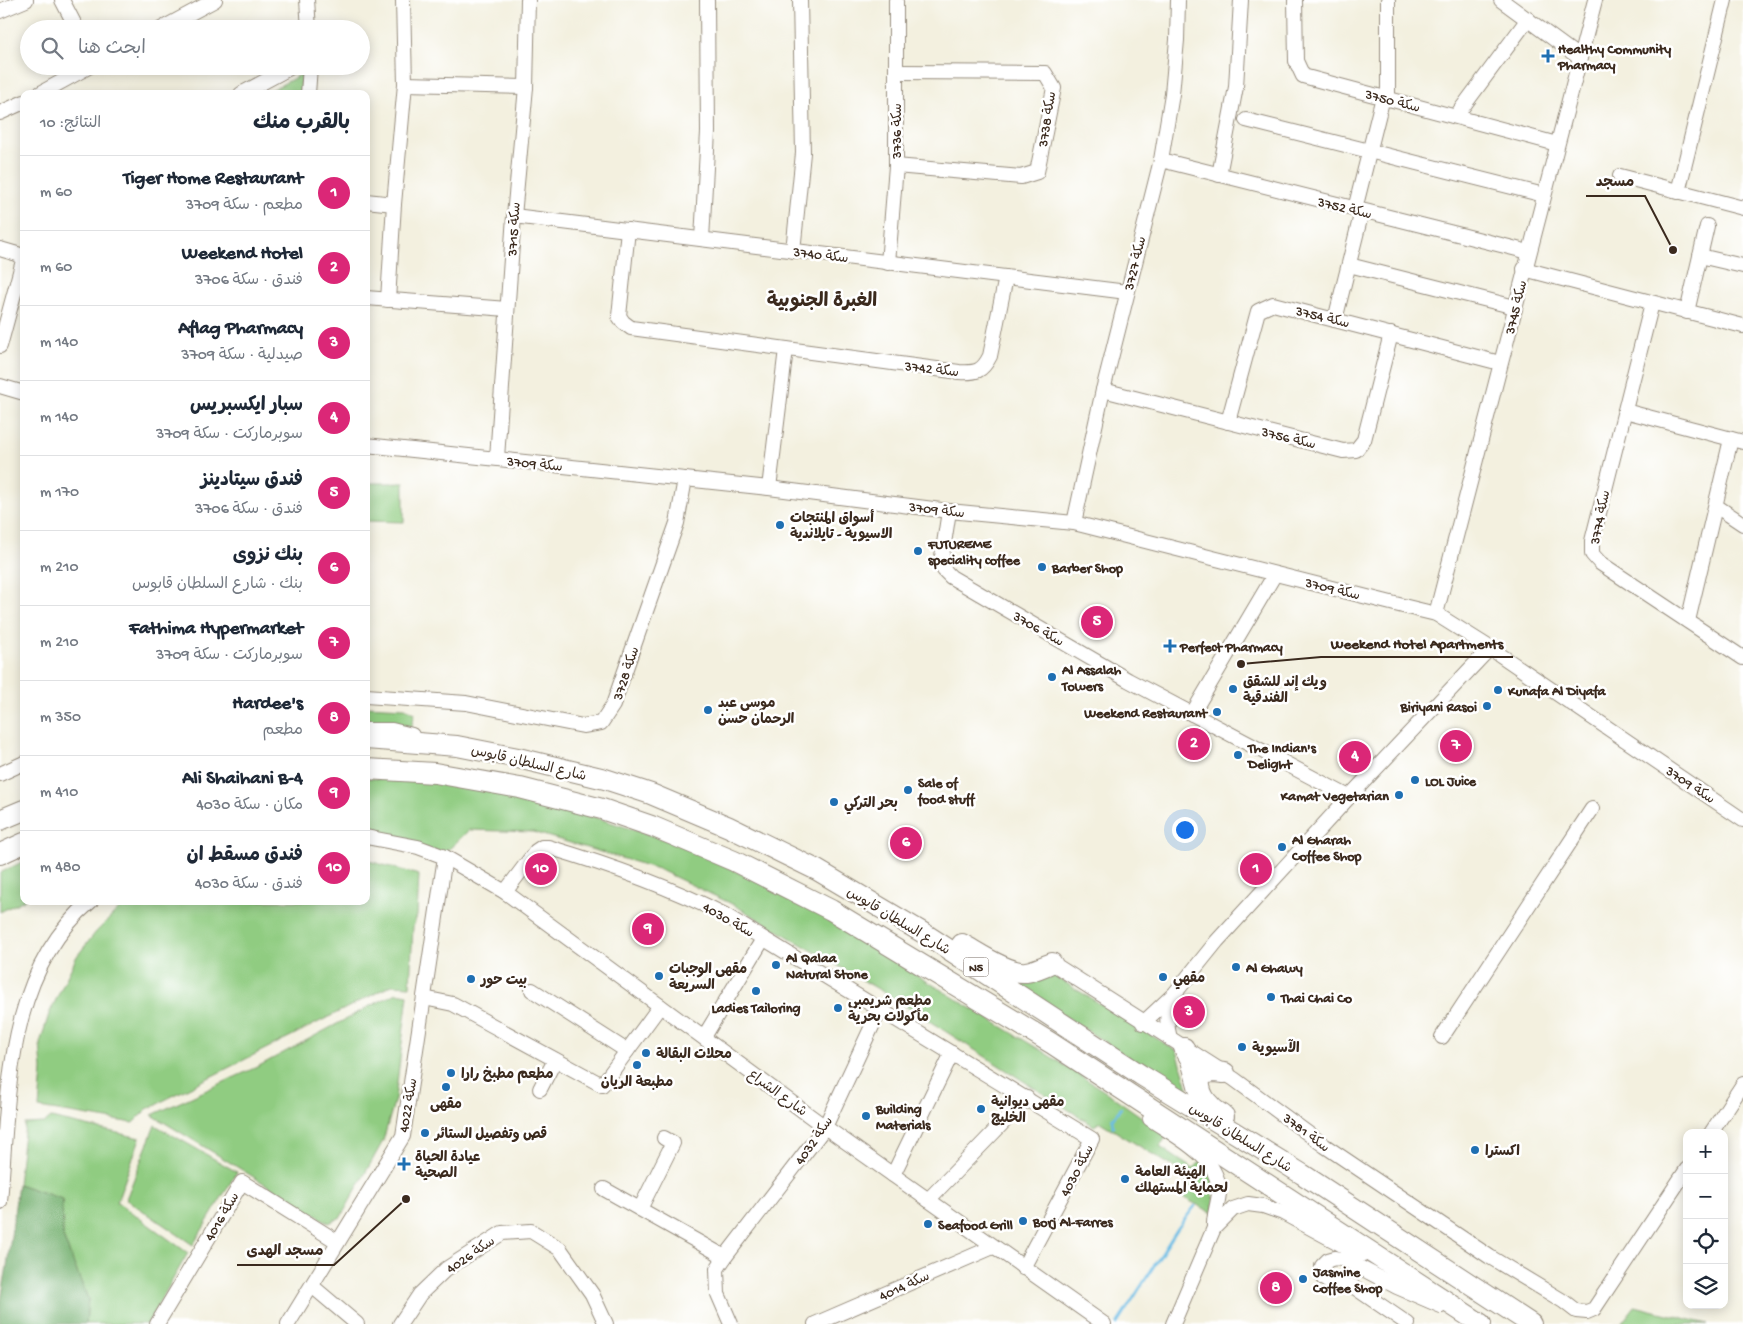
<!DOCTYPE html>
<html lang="ar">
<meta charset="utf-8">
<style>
:root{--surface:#fff;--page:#f2f2f3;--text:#1f2937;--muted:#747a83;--line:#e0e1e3;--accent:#db2777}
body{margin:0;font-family:"Gochi Hand","Playpen Sans Arabic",sans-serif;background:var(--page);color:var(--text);direction:rtl}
.controls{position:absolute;right:15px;bottom:15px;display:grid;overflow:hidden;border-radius:10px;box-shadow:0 2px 12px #0003}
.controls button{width:45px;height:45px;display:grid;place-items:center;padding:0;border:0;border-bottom:1px solid var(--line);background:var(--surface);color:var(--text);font:25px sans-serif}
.you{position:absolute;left:1184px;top:829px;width:18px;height:18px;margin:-12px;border:4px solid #fff;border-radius:50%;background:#1a73e8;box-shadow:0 0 0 8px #1a73e833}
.badge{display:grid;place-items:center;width:32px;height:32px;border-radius:50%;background:var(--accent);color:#fff;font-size:16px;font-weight:700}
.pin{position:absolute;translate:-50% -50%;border:2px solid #fff;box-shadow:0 1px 5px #0006}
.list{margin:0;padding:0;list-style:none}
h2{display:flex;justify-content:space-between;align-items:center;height:65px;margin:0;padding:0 20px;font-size:21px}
h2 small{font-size:16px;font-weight:400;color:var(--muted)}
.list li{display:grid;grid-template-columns:32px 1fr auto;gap:15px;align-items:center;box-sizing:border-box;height:75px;padding:0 20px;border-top:1px solid var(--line)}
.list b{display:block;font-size:19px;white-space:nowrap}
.list p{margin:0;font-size:16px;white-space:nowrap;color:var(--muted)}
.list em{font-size:16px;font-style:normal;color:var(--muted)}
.icon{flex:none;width:28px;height:28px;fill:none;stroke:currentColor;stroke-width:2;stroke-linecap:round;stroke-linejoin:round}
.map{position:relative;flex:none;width:1743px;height:1324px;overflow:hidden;direction:ltr}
.search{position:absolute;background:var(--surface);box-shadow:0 2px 12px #0003;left:20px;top:20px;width:350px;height:55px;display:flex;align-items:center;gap:12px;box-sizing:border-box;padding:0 18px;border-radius:28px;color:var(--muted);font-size:19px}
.panel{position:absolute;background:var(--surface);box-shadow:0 2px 12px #0003;left:20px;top:90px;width:350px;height:815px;border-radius:10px;direction:rtl}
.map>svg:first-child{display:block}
.green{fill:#90cc81;stroke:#667b50}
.forest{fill:#74b06f;stroke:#586d46}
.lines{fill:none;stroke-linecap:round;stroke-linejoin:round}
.stream{stroke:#69bce5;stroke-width:2.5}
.minor-casing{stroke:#978d7e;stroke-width:16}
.highway-casing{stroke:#978d7e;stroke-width:22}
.minor{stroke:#fff;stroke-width:14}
.highway{stroke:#fff;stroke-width:20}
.poi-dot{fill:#1f6fb2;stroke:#fff;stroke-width:2}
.labels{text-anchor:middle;stroke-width:5;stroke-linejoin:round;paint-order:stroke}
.shield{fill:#fff;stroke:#766a62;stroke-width:1}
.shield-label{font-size:12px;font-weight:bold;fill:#3b2a1e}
.poi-label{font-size:14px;font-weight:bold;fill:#3b2a1e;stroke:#fff;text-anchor:start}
.street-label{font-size:14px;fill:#3b2a1e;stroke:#fff}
.district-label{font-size:19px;font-weight:bold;fill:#3b2a1e;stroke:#fff}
.leader{fill:none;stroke:#3b2a1e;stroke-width:2}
.callout-dot{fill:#3b2a1e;stroke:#fff;stroke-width:2}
.callout-label{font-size:15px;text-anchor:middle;font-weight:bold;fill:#3b2a1e;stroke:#fff;stroke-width:5;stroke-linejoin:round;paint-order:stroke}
</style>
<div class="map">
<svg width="1743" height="1324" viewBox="0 0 1743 1324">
<rect width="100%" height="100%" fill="#fff"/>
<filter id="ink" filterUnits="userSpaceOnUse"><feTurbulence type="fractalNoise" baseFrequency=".02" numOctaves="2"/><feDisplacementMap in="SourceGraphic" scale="10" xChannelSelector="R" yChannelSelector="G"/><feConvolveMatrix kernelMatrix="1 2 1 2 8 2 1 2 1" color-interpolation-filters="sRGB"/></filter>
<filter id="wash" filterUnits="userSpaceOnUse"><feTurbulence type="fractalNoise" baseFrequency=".0096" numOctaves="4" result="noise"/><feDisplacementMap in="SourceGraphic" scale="20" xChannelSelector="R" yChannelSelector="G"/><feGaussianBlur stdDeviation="1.12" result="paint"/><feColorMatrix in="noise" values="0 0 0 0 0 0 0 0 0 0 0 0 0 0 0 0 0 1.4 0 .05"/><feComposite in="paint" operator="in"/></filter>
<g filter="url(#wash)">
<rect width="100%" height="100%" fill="#f3f0df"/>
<g class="green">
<polygon points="302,74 300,94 264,94"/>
<polygon points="366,483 404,483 404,522 366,521"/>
<polygon points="366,706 405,708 415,713 411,728 366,727"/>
<polygon points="366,778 428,782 510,794 591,816 681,845 810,907 915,974 1042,1051 1112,1096 1167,1135 1160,1147 1193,1169 1202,1160 1214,1176 1213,1213 1182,1197 1188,1188 1185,1174 1100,1122 1094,1126 890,996 734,905 658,869 533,832 469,830 445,853 366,834"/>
<polygon points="366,860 419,875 417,916 413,927 410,986 392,985 147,1109 133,1123 39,1108 42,1070 40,1043 49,1014 77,956 96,932 124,904 129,901 366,901"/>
<polygon points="24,861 24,900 0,912 0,873"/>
<polygon points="1048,972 1177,1051 1191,1098 1009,980"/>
<polygon points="397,993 408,995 395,1099 383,1141 341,1217 329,1223 152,1115 259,1066 372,1005"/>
<polygon points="51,1118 140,1138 117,1202 188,1253 147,1324 86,1324 88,1299 63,1237 62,1199 18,1184 25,1124 45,1123"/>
<polygon points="155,1125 237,1172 193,1245 126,1199"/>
<polygon points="1635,1306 1708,1324 1621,1324"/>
</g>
<polygon class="forest" points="18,1184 62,1199 63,1237 88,1299 86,1324 0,1324 0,1306 7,1266"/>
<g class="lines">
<g class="stream">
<polyline points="1113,1127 1112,1119 1121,1108"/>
<polyline points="1117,1324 1178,1228 1195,1206"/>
</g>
</g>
</g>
<g filter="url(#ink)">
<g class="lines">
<g class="minor-casing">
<g id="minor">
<polyline points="62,0 77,29"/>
<polyline points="307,0 309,29"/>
<polyline points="1295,0 1296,61 1303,76 1557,144"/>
<polyline points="1388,0 1388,98"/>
<polyline points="1501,0 1580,58"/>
<polyline points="0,11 26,0"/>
<polyline points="161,29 215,0"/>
<polyline points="405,84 526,87"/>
<polyline points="39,94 90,66"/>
<polyline points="241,94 293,66"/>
<polyline points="308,94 310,66"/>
<polyline points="0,113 24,102"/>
<polyline points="1456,116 1528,19"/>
<polyline points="1246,120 1544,195"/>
<polyline points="1161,160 1529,252"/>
<polyline points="896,166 1021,177 1037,172 1054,88 1045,73 896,72"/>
<polyline points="1219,175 1236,87 1241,0"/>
<polyline points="1620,176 1743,208"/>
<polyline points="1678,192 1725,0"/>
<polyline points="366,201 394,204"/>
<polyline points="1355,209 1383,97"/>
<polyline points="514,216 1127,292"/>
<path d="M 628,230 L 619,316 L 623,322 L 631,328 L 959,372 C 976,373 982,372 990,356 L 1006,277"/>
<polyline points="702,239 708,132 707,0"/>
<polyline points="0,249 24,256"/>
<polyline points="793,251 803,153 800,0"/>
<polyline points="1700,256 1743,266"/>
<polyline points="888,263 896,166 896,0"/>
<polyline points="1349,265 1515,307"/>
<polyline points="1524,269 1743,326"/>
<polyline points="366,298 507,309"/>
<polyline points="388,300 394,204 405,84 403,0"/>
<polyline points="1652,303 1592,541 1592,554 1600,563 1743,658"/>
<polyline points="1687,312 1707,226"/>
<polyline points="1335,320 1362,211"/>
<polyline points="0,346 24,257"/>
<polyline points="0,386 24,393"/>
<polyline points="1103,390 1343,451 1356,450 1364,440 1391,334"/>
<polyline points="1625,411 1743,442"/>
<polyline points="1228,422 1258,311 1273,304 1500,363"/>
<polyline points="366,445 769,488 949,511 1074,523 1403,606 1436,614 1490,648 1743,820"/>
<polyline points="497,458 514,216 526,87 528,0"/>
<polyline points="769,488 786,349"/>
<polyline points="1716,506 1743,524"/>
<polyline points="949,511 941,563 944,570 951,577 1128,680 1349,797"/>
<polyline points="1074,523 1103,390 1161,160 1172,94 1177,40 1178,0"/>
<polyline points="1436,614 1595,0"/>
<polyline points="1688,621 1731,439"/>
<polyline points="366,696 466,703 583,726 601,723 613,705 677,523 685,479"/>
<polyline points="1192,714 1275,574"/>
<polyline points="366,730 392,730 412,735"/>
<polyline points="0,774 24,763"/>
<polyline points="366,837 418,847 445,857 505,892 825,1127 1104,1324"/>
<path d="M 505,892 L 536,851 L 542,847 L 548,847 C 609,865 668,886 725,915 L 1092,1139 L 1023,1268"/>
<polyline points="1052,963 1234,1079 1325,1146 1490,1257 1563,1301 1576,1311 1587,1312 1594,1309 1687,1169"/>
<polyline points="532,990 627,1051"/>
<polyline points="424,998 453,1004 602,1085 660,1006"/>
<polyline points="1143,1023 1175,993 1217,941 1349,797 1490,648"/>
<polyline points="704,1037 763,939"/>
<polyline points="1442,1037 1592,809"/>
<path d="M 1170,1039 C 1166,1023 1166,1011 1173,996"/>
<polyline points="540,1089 555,1060"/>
<path d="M 1150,1119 C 1176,1137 1220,1157 1219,1193 C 1218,1205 1213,1216 1214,1228"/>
<polyline points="1711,1133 1743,1084"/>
<polyline points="893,1175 952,1053"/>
<polyline points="604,1189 725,1257"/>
<polyline points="928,1200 1027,1098"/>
<path d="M 0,1202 C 9,1099 4,974 91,901"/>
<polyline points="640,1209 673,1143 664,1138"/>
<polyline points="312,1286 357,1324"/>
<polyline points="157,1324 242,1182 338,1242"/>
<polyline points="288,1324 403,1136 445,857"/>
<polyline points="400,1324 420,1294 446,1269 502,1233 531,1231 560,1249 592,1294 606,1324"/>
<polyline points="731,1324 718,1294 717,1269 725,1257 825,1127 880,1009"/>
<polyline points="815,1324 993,1247"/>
<polyline points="1173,1324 1214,1228 1233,1209 1248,1204 1263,1206 1283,1213 1361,1255"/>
<path d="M 1408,1324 L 1354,1287 C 1342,1282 1335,1288 1323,1278 L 1322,1266 L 1328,1260 L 1335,1258 L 1346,1260 L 1397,1287 L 1441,1306"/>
</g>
</g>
<g class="highway-casing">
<g id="highway">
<polyline points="366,739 457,746 518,758 605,779 651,794 729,827 817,870 925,934 1141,1075 1302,1174 1531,1324"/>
<polyline points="366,769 435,773 520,788 602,809 654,827 734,861 831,910 1051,1043 1481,1324"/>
<polyline points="0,820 24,810"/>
<polyline points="0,854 24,843"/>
<path d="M 962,944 C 977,952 1008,974 1026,972 C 1034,971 1044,966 1052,963"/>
<polyline points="1184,1048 1191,1060 1199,1089"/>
<path d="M 1224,1116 C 1220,1113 1214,1110 1211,1106 C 1201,1097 1191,1074 1213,1072 C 1217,1072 1221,1073 1225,1073"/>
</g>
</g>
<use href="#minor" class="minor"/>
<use href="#highway" class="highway"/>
</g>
</g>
<g class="poi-dot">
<path d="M1545.5 48.5h5v5h5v5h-5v5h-5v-5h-5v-5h5z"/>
<circle cx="780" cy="525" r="5"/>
<circle cx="918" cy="551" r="5"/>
<circle cx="1042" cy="567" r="5"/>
<path d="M1167.5 638.5h5v5h5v5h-5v5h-5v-5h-5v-5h5z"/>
<circle cx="1052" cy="677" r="5"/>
<circle cx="1233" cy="689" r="5"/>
<circle cx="1498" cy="690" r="5"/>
<circle cx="1487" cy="706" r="5"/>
<circle cx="708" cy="710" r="5"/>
<circle cx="1217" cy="712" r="5"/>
<circle cx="1238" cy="755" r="5"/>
<circle cx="1415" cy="780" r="5"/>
<circle cx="908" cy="790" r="5"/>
<circle cx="1399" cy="795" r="5"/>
<circle cx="834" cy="802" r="5"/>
<circle cx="1282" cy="847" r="5"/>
<circle cx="776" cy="965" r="5"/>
<circle cx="1236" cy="967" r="5"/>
<circle cx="659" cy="976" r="5"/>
<circle cx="1163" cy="977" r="5"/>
<circle cx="471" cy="979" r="5"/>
<circle cx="756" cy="991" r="5"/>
<circle cx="1271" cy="997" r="5"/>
<circle cx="838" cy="1008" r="5"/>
<circle cx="1242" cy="1047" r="5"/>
<circle cx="646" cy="1053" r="5"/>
<circle cx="637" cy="1065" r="5"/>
<circle cx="451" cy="1073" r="5"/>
<circle cx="446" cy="1087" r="5"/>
<circle cx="981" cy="1109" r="5"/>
<circle cx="866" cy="1116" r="5"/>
<circle cx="425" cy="1133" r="5"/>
<circle cx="1475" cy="1150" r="5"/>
<path d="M401.5 1156.5h5v5h5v5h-5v5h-5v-5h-5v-5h5z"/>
<circle cx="1125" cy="1179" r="5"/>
<circle cx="1023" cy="1221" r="5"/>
<circle cx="928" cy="1224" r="5"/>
<circle cx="1303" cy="1279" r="5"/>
</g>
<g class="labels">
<rect class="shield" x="963.5" y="957.5" width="25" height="19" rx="4"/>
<g class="shield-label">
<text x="976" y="971">N5</text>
</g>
<g class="poi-label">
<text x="1558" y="53">Healthy Community<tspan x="1558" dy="16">Pharmacy</tspan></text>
<text x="790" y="522">أسواق المنتجات<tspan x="790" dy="16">الاسيوية - تايلاندية</tspan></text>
<text x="928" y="548">FUTUREME<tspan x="928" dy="16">speciality coffee</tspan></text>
<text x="1052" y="572">Barber Shop</text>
<text x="1180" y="651">Perfect Pharmacy</text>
<text x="1062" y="674">Al Assalah<tspan x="1062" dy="16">Towers</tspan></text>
<text x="1243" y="686">ويك إند للشقق<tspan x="1243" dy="16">الفندقية</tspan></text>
<text x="1508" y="695">Kunafa Al Diyafa</text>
<text x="718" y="707">موسى عبد<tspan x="718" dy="16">الرحمان حسن</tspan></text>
<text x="1477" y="711" text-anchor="end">Biriyani Rasoi</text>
<text x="1207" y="717" text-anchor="end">Weekend Restaurant</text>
<text x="1248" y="752">The Indian's<tspan x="1248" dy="16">Delight</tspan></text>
<text x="1425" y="785">LOL Juice</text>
<text x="918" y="787">Sale of<tspan x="918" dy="16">food stuff</tspan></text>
<text x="1389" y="800" text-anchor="end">Kamat Vegetarian</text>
<text x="844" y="807">بحر التركي</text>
<text x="1292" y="844">Al Gharah<tspan x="1292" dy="16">Coffee Shop</tspan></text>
<text x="786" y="962">Al Qalaa<tspan x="786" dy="16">Natural Stone</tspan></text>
<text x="1246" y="972">Al Ghawy</text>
<text x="669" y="973">مقهى الوجبات<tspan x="669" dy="16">السريعة</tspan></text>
<text x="1173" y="982">مقهي</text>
<text x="481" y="984">بيت حور</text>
<text x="1281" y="1002">Thai Chai Co</text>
<text x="848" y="1005">مطعم شريمبي<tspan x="848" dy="16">مأكولات بحرية</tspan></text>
<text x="756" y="1012" text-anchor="middle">Ladies Tailoring</text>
<text x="1252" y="1052">الآسيوية</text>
<text x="656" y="1058">محلات البقالة</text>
<text x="461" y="1078">مطعم مطبخ رارا</text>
<text x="637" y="1086" text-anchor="middle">مطبعة الريان</text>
<text x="991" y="1106">مقهى ديوانية<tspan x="991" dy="16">الخليج</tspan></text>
<text x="446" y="1108" text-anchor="middle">مقهى</text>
<text x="876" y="1113">Building<tspan x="876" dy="16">Materials</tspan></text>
<text x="435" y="1138">قص وتفصيل الستائر</text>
<text x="1485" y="1155">اكسترا</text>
<text x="415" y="1161">عيادة الحياة<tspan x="415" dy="16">الصحية</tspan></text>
<text x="1135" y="1176">الهيئة العامة<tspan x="1135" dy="16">لحماية المستهلك</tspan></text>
<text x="1033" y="1226">Borj Al-Farres</text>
<text x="938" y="1229">Seafood Grill</text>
<text x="1313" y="1276">Jasmine<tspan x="1313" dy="16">Coffee Shop</tspan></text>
</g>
<g class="street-label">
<text transform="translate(1393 100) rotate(15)" y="5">سكة 3750</text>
<text transform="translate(1046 119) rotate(-81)" y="5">سكة 3738</text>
<text transform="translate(896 131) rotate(-90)" y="5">سكة 3736</text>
<text transform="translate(1345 207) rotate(14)" y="5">سكة 3752</text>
<text transform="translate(513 229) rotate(-86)" y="5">سكة 3715</text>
<text transform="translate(821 254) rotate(7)" y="5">سكة 3740</text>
<text transform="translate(1134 263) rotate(-76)" y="5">سكة 3727</text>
<text transform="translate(1515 307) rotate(-76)" y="5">سكة 3745</text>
<text transform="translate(1323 316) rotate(14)" y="5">سكة 3754</text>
<text transform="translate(932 368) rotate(7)" y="5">سكة 3742</text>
<text transform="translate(1289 437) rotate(14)" y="5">سكة 3756</text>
<text transform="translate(535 463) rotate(6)" y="5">سكة 3709</text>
<text transform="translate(937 509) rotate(7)" y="5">سكة 3709</text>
<text transform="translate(1599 517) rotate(-78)" y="5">سكة 3774</text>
<text transform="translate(1333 588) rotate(14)" y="5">سكة 3709</text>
<text transform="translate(1039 628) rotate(30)" y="5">سكة 3706</text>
<text transform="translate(625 673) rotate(-71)" y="5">سكة 3728</text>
<text transform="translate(529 762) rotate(13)" y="5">شارع السلطان قابوس</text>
<text transform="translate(1691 784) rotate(34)" y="5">سكة 3709</text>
<text transform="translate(729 919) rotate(30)" y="5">سكة 4030</text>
<text transform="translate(899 920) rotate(31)" y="5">شارع السلطان قابوس</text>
<text transform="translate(778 1092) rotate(36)" y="5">شارع الشراع</text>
<text transform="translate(407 1105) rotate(-80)" y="5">سكة 4022</text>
<text transform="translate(1307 1132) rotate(37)" y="5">سكة 3781</text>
<text transform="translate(1241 1137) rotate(32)" y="5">شارع السلطان قابوس</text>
<text transform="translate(813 1140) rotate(-55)" y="5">سكة 4032</text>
<text transform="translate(1076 1170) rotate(-62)" y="5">سكة 4030</text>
<text transform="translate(221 1216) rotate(-59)" y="5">سكة 4016</text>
<text transform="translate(470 1254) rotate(-34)" y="5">سكة 4026</text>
<text transform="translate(904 1285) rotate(-24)" y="5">سكة 4014</text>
</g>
<g class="district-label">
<text x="822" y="306">الغبرة الجنوبية</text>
</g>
</g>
<path class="leader" d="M1673 250L1645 196H1586M1241 664L1321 657H1513M406 1199L334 1265H237"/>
<g class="callout-dot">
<circle cx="1673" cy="250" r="5"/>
<circle cx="1241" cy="664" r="5"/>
<circle cx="406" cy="1199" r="5"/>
</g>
<g class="callout-label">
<text x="1615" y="186">مسجد</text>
<text x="1417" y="648">Weekend Hotel Apartments</text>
<text x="285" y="1255">مسجد الهدى</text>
</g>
</svg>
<div class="controls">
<button>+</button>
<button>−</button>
<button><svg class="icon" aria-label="locate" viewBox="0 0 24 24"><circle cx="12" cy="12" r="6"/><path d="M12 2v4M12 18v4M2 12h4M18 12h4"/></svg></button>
<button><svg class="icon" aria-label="layers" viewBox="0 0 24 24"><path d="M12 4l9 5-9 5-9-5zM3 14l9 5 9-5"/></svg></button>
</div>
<div class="you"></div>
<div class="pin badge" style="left:1256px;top:869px">1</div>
<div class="pin badge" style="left:1194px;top:744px">2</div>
<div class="pin badge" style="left:1189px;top:1012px">3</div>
<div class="pin badge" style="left:1355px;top:757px">4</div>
<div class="pin badge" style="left:1097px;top:622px">5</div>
<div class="pin badge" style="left:906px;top:843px">6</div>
<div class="pin badge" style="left:1456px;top:746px">7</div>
<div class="pin badge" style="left:1276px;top:1288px">8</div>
<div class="pin badge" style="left:648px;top:929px">9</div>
<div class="pin badge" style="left:541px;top:869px">10</div>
<div class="search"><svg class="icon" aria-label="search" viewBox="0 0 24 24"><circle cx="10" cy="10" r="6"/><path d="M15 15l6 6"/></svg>ابحث هنا</div>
<section class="panel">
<h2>بالقرب منك<small>النتائج: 10</small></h2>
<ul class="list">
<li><span class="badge">1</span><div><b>Tiger Home Restaurant</b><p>مطعم · سكة 3709</p></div><em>60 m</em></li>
<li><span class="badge">2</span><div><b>Weekend Hotel</b><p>فندق · سكة 3706</p></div><em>60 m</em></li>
<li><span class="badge">3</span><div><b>Aflag Pharmacy</b><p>صيدلية · سكة 3709</p></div><em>140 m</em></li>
<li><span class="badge">4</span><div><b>سبار ايكسبريس</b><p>سوبرماركت · سكة 3709</p></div><em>140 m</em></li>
<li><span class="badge">5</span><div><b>فندق سيتادينز</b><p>فندق · سكة 3706</p></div><em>170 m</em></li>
<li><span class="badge">6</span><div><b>بنك نزوى</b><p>بنك · شارع السلطان قابوس</p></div><em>210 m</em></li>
<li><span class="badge">7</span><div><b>Fathima Hypermarket</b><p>سوبرماركت · سكة 3709</p></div><em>210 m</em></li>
<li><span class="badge">8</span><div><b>Hardee's</b><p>مطعم</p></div><em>350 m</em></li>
<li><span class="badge">9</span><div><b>Ali Shaihani B-4</b><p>مكان · سكة 4030</p></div><em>410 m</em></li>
<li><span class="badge">10</span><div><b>فندق مسقط ان</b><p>فندق · سكة 4030</p></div><em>480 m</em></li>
</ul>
</section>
</div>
